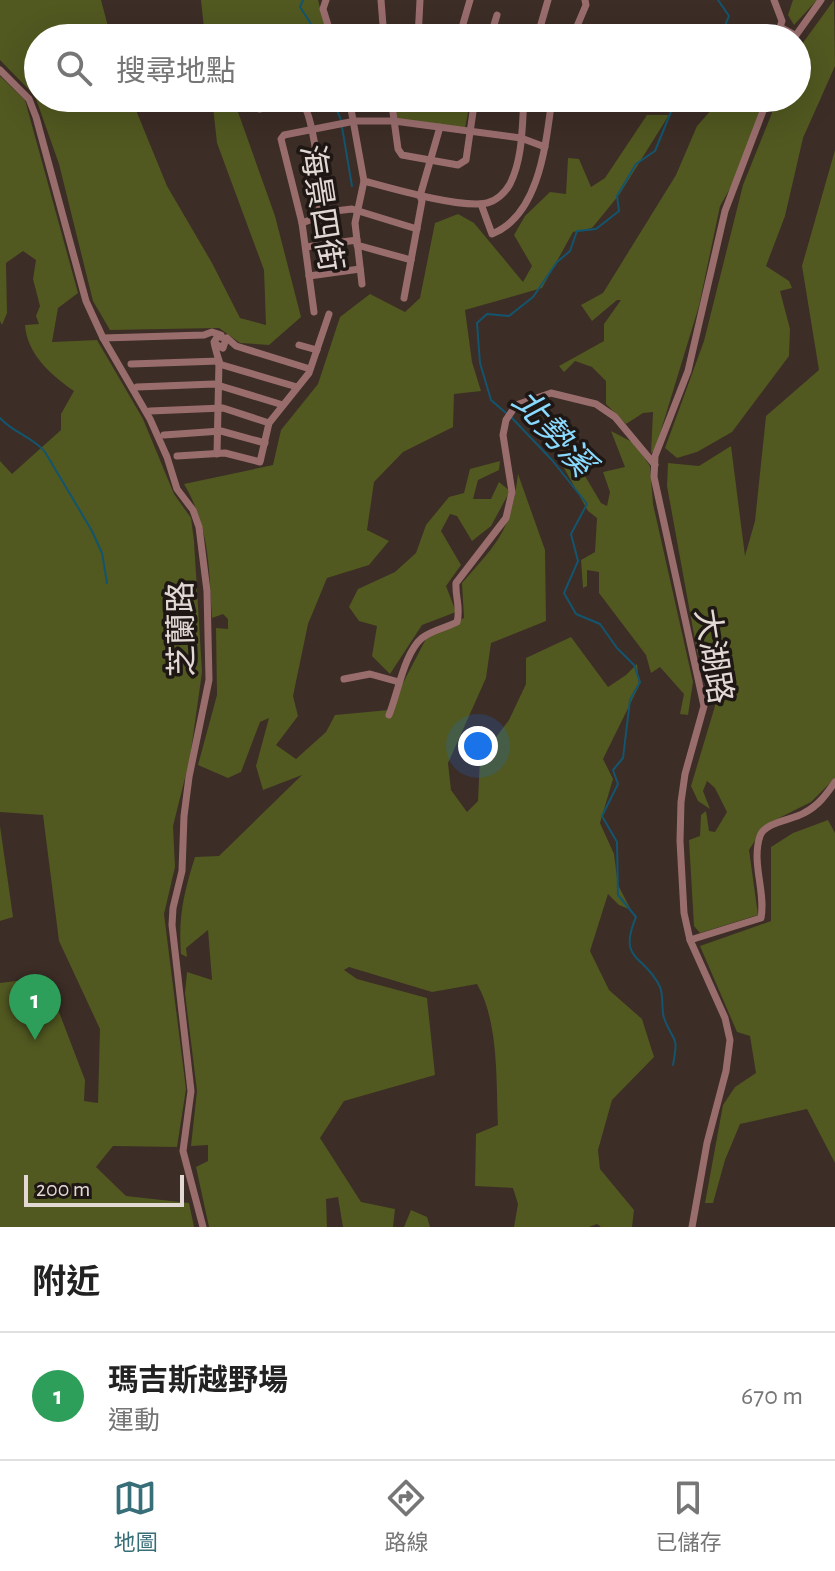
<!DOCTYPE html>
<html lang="zh-TW">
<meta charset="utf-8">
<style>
:root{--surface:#fff;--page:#f2f2f2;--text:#222;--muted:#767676;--line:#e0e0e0;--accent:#386e77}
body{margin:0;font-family:"Alegreya Sans","Noto Sans TC",sans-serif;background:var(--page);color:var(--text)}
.scale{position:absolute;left:24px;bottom:20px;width:160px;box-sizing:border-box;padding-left:8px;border:4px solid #e2d8d4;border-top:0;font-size:22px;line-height:28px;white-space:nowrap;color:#e2d8d4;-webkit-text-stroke:6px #1e1714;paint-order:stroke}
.you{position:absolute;left:478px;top:746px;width:28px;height:28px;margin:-20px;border:6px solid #fff;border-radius:50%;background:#1a73e8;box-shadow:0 0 0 12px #1a73e833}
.badge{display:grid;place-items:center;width:52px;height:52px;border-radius:50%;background:var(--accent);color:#fff;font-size:26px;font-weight:700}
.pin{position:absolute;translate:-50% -66px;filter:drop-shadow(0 2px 4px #0008)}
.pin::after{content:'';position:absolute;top:42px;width:28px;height:24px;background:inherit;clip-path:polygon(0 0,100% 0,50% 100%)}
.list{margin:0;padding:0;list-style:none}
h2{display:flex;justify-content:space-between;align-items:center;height:104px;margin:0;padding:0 32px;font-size:34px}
h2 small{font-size:26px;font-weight:400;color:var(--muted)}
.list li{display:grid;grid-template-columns:52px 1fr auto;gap:24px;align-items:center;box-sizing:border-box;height:128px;padding:0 32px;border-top:2px solid var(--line)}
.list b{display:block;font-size:30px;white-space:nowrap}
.list p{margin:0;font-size:26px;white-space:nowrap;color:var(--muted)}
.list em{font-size:26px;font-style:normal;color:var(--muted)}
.icon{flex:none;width:44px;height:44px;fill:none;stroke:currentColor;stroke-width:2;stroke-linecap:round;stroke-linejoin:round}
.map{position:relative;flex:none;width:835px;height:1227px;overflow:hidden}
.search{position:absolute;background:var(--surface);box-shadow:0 8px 32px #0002;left:24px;right:24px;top:24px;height:88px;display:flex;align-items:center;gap:20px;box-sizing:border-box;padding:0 28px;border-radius:44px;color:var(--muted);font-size:30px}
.sheet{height:232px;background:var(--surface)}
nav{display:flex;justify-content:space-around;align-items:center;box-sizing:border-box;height:112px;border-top:2px solid var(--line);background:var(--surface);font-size:22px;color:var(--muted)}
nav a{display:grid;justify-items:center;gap:4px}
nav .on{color:var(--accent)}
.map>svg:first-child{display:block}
.green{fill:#515820}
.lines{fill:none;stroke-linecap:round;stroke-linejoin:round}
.stream{stroke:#13556f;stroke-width:2}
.minor{stroke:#9a6d6d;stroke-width:7}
.labels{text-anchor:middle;stroke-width:7;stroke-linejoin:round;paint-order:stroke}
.street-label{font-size:32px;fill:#e2d8d4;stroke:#1e1714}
.water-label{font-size:34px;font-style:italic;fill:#8ad9ff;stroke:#1e1714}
</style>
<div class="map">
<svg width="835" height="1227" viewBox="0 0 835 1227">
<rect width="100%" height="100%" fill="#3c2d26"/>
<g class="green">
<polygon points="0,0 101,0 111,38 38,38 38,98 131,98 167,186 212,263 240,318 266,325 264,270 217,143 212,98 233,98 275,216 301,317 269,345 240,343 219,328 110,330 93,301 59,164 35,96 0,60"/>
<polygon points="201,0 318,0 328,38 205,38"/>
<polygon points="793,0 817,0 794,25 788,15"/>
<polygon points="834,0 835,66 803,138 785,216 766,266 789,281 792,288 780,291 790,329 789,356 732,432 697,452 677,458 665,448 704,341 743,185 778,98 797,98 797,51"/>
<path d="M 0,76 L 25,100 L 78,293 L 58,308 L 52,342 L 97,340 L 143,419 L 174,494 L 191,518 L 194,541 L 202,672 L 190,758 L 173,826 L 175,867 L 164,914 L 186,1089 L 177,1147 L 113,1146 L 96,1167 L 126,1196 L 189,1203 L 194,1227 L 0,1227 L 0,983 L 33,979 L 54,999 L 85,1080 L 84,1101 L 98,1103 L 100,1029 L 59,941 L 43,815 L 0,812 L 0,461 L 12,474 L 61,430 L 61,414 L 74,391 C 51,375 27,354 25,325 L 39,324 L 36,316 L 40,306 L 33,279 L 36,260 L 23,251 L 6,263 L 7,313 L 2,325 L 0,321 Z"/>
<polygon points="394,98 471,98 465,128 396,119"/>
<polygon points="722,98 766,98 732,185 720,206 699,306 655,450 651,453 653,412 643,413 626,424 606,404 606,381 592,367 575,361 564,372 559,366 604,341 604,324 621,300 617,300 592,321 581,305 603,293 676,175 697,126"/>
<path d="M 647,115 L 669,115 L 619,195 L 592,228 L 573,232 L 542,288 L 465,310 L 472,362 L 481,391 L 454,394 L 453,427 L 403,452 L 374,482 L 367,530 L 389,541 L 369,565 L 327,578 L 308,624 L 293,696 L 298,716 L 276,745 L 296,759 L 326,732 L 335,715 L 389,710 L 430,631 L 464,618 L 462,583 C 498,542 511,531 518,474 L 545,550 L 546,621 L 491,643 L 486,678 L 448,763 L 451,790 L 467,812 L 478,801 L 480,758 L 509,720 L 526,684 L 526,658 L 571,637 L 608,687 L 626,675 L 637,664 L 639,686 L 603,759 L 613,779 L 600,823 L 614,854 L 618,885 L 631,910 L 619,905 L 608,894 L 590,951 L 609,990 L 642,1019 L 654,1057 L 612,1100 L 598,1150 L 600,1169 L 634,1210 L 632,1227 L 601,1227 L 597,1224 L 589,1227 L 514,1227 L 518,1204 L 513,1188 L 475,1186 L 476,1134 L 498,1125 C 496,1082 499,1022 477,984 L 432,992 L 349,967 L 344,970 L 357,979 L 427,998 L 435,1075 L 344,1101 L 320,1138 L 361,1202 L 395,1209 L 393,1227 L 343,1227 L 338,1197 L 326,1199 L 327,1227 L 209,1227 L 196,1167 L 208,1161 L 208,1145 L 191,1146 L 197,1091 L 185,993 L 187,972 L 212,980 L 208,930 L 186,948 L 187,957 L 181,954 C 178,917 184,892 195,857 L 219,856 L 302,775 L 263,790 L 256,766 L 269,718 L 260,722 L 241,772 L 228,778 L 198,765 L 217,695 L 216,628 L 228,629 L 228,619 L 223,614 L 212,618 C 209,569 210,528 184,484 L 273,465 L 281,430 L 318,384 L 340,317 L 370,294 L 405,312 L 420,298 L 435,223 L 458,214 L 474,223 L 523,282 L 532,266 L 514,235 L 525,216 L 550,192 L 566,194 L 568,158 L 579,159 L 591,187 L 605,178 Z"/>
<polygon points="835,150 835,778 811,802 765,825 749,850 758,915 700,933 694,926 689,840 700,836 701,815 706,811 709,831 715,832 727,812 715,788 707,781 703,791 710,809 698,801 691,786 715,706 697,651 667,486 668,463 699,466 731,446 745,556 755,521 766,416 819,370 802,266"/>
<polygon points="611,431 634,443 650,466 653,504 693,682 688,715 680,714 684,694 660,667 651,673 646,655 599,593 599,572 587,570 587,586 583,588 581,560 595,552 597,518 588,511 555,452 569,449 601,503 607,506 610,492 603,472 625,467"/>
<polygon points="500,461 499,470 478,480 473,499 491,499 499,482 510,491 491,526 472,541 457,516 450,514 441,531 461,565 446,586 456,612 422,625 390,674 372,656 377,626 359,621 349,607 358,589 395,572 416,553 426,525 449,497 464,493 470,469"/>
<polygon points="828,820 835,833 835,1163 807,1109 740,1124 725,1160 713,1203 705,1203 723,1105 735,1087 756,1073 750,1036 737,1032 700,946 771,921 771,847 793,833"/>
<polygon points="0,826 13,917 0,921"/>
<polygon points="411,1210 427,1217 430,1227 404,1227"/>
</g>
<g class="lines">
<g class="stream">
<polyline points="303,0 300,7 315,30 316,38"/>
<polyline points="662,38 669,32 684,38"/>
<polyline points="711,38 724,28 729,16 718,0"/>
<polyline points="332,98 341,120"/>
<polyline points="342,127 352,186"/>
<polyline points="506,413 491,400 480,363 477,323 487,314 509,316 533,297 557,262 570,251 577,231 596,229 619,211 617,196 636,164 655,151 675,102 669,98"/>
<path d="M 511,417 L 552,460 L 587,504 L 571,534 L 578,561 L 564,593 L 576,614 L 600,624 L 617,648 L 634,665 L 640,682 L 630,700 L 623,758 L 613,770 L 618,784 L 602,816 L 617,842 L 618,895 L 636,917 C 617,962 645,954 660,987 C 664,996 661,1009 664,1018 C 674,1045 679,1033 673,1065"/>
<path d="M 0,418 C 13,433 33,437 45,452 L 92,531 L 102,553 L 107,583"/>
</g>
<g class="minor">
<polyline points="326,0 323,9 332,38"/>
<polyline points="381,0 384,38"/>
<polyline points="774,0 782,21 780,27 795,35"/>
<polyline points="418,38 420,0"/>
<polyline points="459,38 470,0"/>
<polyline points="490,38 497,15"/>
<polyline points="537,38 548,0"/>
<polyline points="572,38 586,5 585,0"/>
<polyline points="794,38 821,0"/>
<polyline points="0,70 29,99 36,117 86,301 103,338 150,419 167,457 177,489 193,510 199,527 207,591 209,680 189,777 184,816 182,871 173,908 172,925 191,1091 183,1151 203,1227"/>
<path d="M 349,98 L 364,181 C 390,188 462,209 487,203 C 496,201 505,193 510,184 C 523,158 522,126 524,98"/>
<polyline points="391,98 398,149 402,155 458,165 466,160 475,98"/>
<path d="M 260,109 C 271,107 292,98 302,104 C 313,110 322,192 320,206 C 319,212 318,213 315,218 L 302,223"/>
<path d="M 481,204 L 492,234 C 540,215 546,142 552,98"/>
<polyline points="318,213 352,209 417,229"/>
<polyline points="357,245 411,260"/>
<polyline points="306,247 357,240"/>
<polyline points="309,276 360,269"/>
<polyline points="362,284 355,223 364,181"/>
<polyline points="404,298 422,201 420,196 440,127"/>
<polyline points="314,312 302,223 281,139 284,135 355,121 394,121 521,138 545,147"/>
<polyline points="103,338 204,335 212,332 221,335"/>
<polyline points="227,338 236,346 310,369"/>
<path d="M 215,344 L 223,348 L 226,339 L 218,336 L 214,342 C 215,348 217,354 219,361 L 217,454"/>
<polyline points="299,345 317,350"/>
<polyline points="131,364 219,361"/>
<polyline points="219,364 297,387"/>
<polyline points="137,387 214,384 283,405"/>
<polyline points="150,411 223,408 269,423"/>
<polyline points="164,435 221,431 265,443"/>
<polyline points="177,456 225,453 260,462 269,423 309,373 329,314"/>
<polyline points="344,679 370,674 399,682"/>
<path d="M 389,715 C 398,693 404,653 422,638 C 432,630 446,628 457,622 C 461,608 455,597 456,583 L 506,518 L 512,492 L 503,435 L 506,420 L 516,405 L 551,393 L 596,404 L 615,417 L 655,465"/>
<path d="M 690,940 L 761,918 C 766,892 751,863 760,836 C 765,822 792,820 804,813 C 818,806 826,795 835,782"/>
<polyline points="692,1227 707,1143 726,1071 730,1040 725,1018 690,940 684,913 680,841 681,802 685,774 704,706 654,477 655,456 688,371 725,211 768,98"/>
</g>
</g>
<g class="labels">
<g class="street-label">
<text transform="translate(322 208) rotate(81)" y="11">海景四街</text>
<text transform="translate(181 629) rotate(-91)" y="11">芝蘭路</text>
<text transform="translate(714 656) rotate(81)" y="11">大湖路</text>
</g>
<g class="water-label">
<text transform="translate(554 432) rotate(48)" y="12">北勢溪</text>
</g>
</g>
</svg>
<div class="scale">200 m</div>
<div class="you"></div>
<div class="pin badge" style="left:35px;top:1040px;background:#2e9e5b">1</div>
<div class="search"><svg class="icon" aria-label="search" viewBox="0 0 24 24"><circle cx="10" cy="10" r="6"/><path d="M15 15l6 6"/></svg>搜尋地點</div>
</div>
<section class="sheet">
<h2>附近<small></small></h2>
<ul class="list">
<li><span class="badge" style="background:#2e9e5b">1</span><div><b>瑪吉斯越野場</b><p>運動</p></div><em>670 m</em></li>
</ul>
</section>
<nav>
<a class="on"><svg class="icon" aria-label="map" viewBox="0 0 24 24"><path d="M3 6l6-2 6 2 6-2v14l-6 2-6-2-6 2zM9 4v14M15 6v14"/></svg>地圖</a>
<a><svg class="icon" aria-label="directions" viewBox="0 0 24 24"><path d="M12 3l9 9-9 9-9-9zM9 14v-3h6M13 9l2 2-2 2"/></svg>路線</a>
<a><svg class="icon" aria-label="saved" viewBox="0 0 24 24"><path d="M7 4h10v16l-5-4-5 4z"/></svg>已儲存</a>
</nav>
